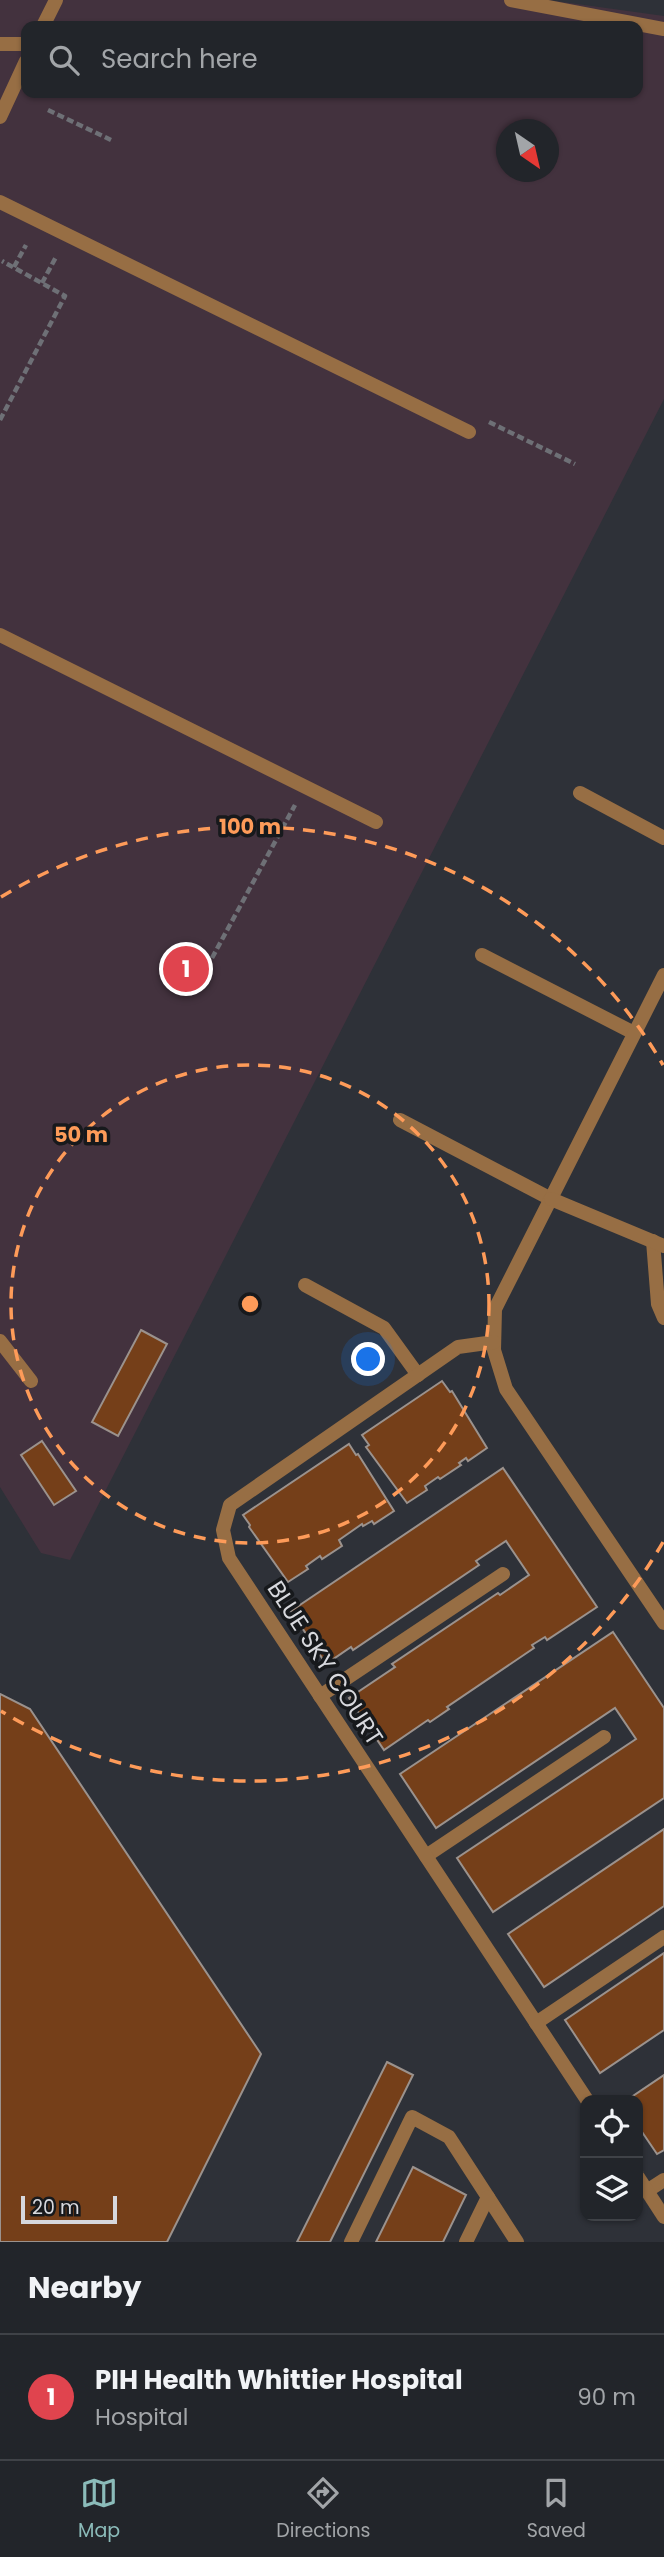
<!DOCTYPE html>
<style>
:root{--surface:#22252a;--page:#2e3136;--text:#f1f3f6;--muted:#a2a5a8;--line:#3f4247;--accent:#8bbbb9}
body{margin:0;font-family:Poppins,sans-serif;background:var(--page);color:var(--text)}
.controls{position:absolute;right:21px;bottom:21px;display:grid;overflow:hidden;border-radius:14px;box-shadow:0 2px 5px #0004}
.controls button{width:63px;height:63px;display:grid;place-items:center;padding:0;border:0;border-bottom:2px solid var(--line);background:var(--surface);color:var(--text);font:35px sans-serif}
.compass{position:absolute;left:496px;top:119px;width:63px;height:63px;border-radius:50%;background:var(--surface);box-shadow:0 2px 5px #0004;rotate:146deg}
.scale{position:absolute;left:21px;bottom:18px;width:96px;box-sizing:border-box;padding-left:7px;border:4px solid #d7d8dd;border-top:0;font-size:19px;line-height:24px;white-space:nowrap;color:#d7d8dd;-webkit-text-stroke:5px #17191c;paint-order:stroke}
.you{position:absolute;left:369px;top:1360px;width:24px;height:24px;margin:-18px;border:5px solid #fff;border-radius:50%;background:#1a73e8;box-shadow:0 0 0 10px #1a73e833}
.badge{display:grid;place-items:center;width:46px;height:46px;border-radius:50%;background:var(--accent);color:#fff;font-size:23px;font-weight:700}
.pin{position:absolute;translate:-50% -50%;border:4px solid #fff;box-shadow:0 2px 7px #0006}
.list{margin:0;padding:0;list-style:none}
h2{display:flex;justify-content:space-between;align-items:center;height:91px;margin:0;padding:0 28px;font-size:30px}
h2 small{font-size:23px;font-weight:400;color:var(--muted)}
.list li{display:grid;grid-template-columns:46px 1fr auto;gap:21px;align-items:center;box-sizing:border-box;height:126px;padding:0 28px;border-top:2px solid var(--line)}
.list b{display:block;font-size:26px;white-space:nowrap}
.list p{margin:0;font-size:23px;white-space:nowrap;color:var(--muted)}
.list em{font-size:23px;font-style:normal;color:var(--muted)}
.icon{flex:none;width:38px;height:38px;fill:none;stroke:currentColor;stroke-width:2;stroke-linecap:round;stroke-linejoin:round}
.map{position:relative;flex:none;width:664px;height:2242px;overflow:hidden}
.search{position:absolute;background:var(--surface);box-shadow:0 2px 5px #0004;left:21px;right:21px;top:21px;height:77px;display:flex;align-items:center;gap:18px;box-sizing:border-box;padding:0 24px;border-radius:14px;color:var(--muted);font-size:26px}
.sheet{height:217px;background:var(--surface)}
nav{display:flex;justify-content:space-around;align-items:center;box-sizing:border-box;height:98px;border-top:2px solid var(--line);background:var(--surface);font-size:19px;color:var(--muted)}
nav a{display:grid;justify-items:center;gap:4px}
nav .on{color:var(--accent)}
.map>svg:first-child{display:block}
.medical{fill:#43323e;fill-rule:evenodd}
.building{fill:#753f19;stroke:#9b928d;stroke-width:2}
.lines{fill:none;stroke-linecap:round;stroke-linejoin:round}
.path{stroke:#6e7076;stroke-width:4.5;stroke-dasharray:7 3.5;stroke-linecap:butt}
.lane{stroke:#976e44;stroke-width:14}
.street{stroke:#976e44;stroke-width:14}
.ring{fill:none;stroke:#fe9b59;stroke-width:3.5;stroke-dasharray:12 9}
.labels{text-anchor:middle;stroke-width:7;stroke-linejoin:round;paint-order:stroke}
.street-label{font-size:24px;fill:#d7d8dd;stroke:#17191c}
.centre{fill:#fe9b59;stroke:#17191c;stroke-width:3.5}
.ring-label{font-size:21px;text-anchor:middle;font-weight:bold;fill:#fe9b59;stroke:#17191c;stroke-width:7;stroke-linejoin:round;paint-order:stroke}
</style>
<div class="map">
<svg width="664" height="2242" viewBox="0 0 664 2242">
<rect width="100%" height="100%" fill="#2e3138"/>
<path class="medical" d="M 0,0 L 548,0 L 664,16 L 664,399 L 70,1560 L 41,1553 L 0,1487 ZM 26,26 L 638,26 L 638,93 L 26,93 ZM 506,130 L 548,130 L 548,172 L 506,172 Z"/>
<g class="building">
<polygon points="141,1330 167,1344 118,1436 92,1422"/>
<polygon points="442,1381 450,1392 452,1391 487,1448 468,1461 466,1458 459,1463 461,1465 440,1479 438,1477 425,1486 427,1490 407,1503 366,1447 369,1445 362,1435"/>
<polygon points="42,1441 76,1491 54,1505 21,1455"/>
<polygon points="349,1444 356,1455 358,1454 394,1511 374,1524 372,1521 363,1526 362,1524 339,1540 342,1546 322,1559 320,1556 306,1566 308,1569 288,1582 249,1527 250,1525 243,1515"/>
<polygon points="503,1468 597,1607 547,1640 545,1637 532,1645 534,1648 447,1707 449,1709 430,1722 428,1720 384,1750 349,1698 395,1667 392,1664 498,1593 500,1595 529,1575 506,1541 476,1561 479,1565 353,1650 351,1647 326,1664 291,1611"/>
<polygon points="613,1632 664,1708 664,1798 493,1912 457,1858 636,1739 615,1708 436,1828 400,1774"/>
<polygon points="0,1694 30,1709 261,2054 167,2242 0,2242"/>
<polygon points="664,1829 664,1906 544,1987 508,1934"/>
<polygon points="664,1953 664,2030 600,2073 565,2020"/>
<polygon points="387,2062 413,2075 330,2242 297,2242"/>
<polygon points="664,2075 664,2150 657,2154 638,2126 638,2100 627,2100"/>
<polygon points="413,2167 466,2195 443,2242 376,2242"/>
</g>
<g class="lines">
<g class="path">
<polyline points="48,110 111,140"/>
<polyline points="14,267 26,245"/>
<polyline points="42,283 56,257"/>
<polyline points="0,420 65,296 2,261"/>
<polyline points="489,422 575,464"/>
<polyline points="212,958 295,805"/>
</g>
<g class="lane">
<polyline points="511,0 664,29"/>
<polyline points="43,26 56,0"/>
<polyline points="0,44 26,44"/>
<polyline points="0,117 26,61"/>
<polyline points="0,202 469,432"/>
<polyline points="0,635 376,822"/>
<polyline points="580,793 664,838"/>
<polyline points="482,955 634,1033"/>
<polyline points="400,1120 551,1199"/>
<polyline points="653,1241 658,1304 664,1318"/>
<polyline points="305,1285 384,1328 418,1375"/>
<polyline points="0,1341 31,1381"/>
<polyline points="320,1696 503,1574"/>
<polyline points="426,1856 604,1737"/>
<polyline points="536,2023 664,1937"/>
<polyline points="647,2191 664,2180"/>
<polyline points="351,2242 412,2117 449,2137 517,2242"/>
<polyline points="466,2242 488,2197"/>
</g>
<g class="street">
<polyline points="664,975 495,1309 494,1350 506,1389 664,1623"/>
<polyline points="551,1199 664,1246"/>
<polyline points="494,1342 458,1347 230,1505 223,1530 229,1558 587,2100"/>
<polyline points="638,2177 664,2217"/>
</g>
</g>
<g class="ring">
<circle cx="250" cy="1304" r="239"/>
<path d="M663 1542A477 477 0 0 1 1 1711M1 897A477 477 0 0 1 663 1065"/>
</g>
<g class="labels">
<g class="street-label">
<text transform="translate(325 1663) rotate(57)" y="8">BLUE SKY COURT</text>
</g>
</g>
<circle cx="250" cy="1304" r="10" class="centre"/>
<g class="ring-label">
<text x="250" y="834">100 m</text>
<text x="81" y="1142">50 m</text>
</g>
</svg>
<div class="controls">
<button><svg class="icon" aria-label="locate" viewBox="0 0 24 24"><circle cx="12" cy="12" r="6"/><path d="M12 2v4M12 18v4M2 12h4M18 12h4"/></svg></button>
<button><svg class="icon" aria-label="layers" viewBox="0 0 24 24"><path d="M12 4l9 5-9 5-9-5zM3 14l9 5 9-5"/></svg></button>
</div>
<svg class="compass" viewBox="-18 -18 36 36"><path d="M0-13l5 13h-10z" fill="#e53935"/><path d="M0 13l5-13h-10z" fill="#a2a5a8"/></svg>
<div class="scale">20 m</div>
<div class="you"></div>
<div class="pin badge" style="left:186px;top:969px;background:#e0444e">1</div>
<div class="search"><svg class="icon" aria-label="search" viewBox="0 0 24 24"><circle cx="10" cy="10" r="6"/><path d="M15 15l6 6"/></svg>Search here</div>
</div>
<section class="sheet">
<h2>Nearby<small></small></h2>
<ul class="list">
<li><span class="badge" style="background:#e0444e">1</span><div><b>PIH Health Whittier Hospital</b><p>Hospital</p></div><em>90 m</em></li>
</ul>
</section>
<nav>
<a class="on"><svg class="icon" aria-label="map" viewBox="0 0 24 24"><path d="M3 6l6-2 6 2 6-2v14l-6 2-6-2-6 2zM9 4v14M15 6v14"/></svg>Map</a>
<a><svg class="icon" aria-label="directions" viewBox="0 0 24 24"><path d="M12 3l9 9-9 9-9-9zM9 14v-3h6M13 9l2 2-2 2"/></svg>Directions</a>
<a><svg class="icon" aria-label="saved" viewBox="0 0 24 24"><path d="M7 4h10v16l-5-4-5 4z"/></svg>Saved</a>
</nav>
